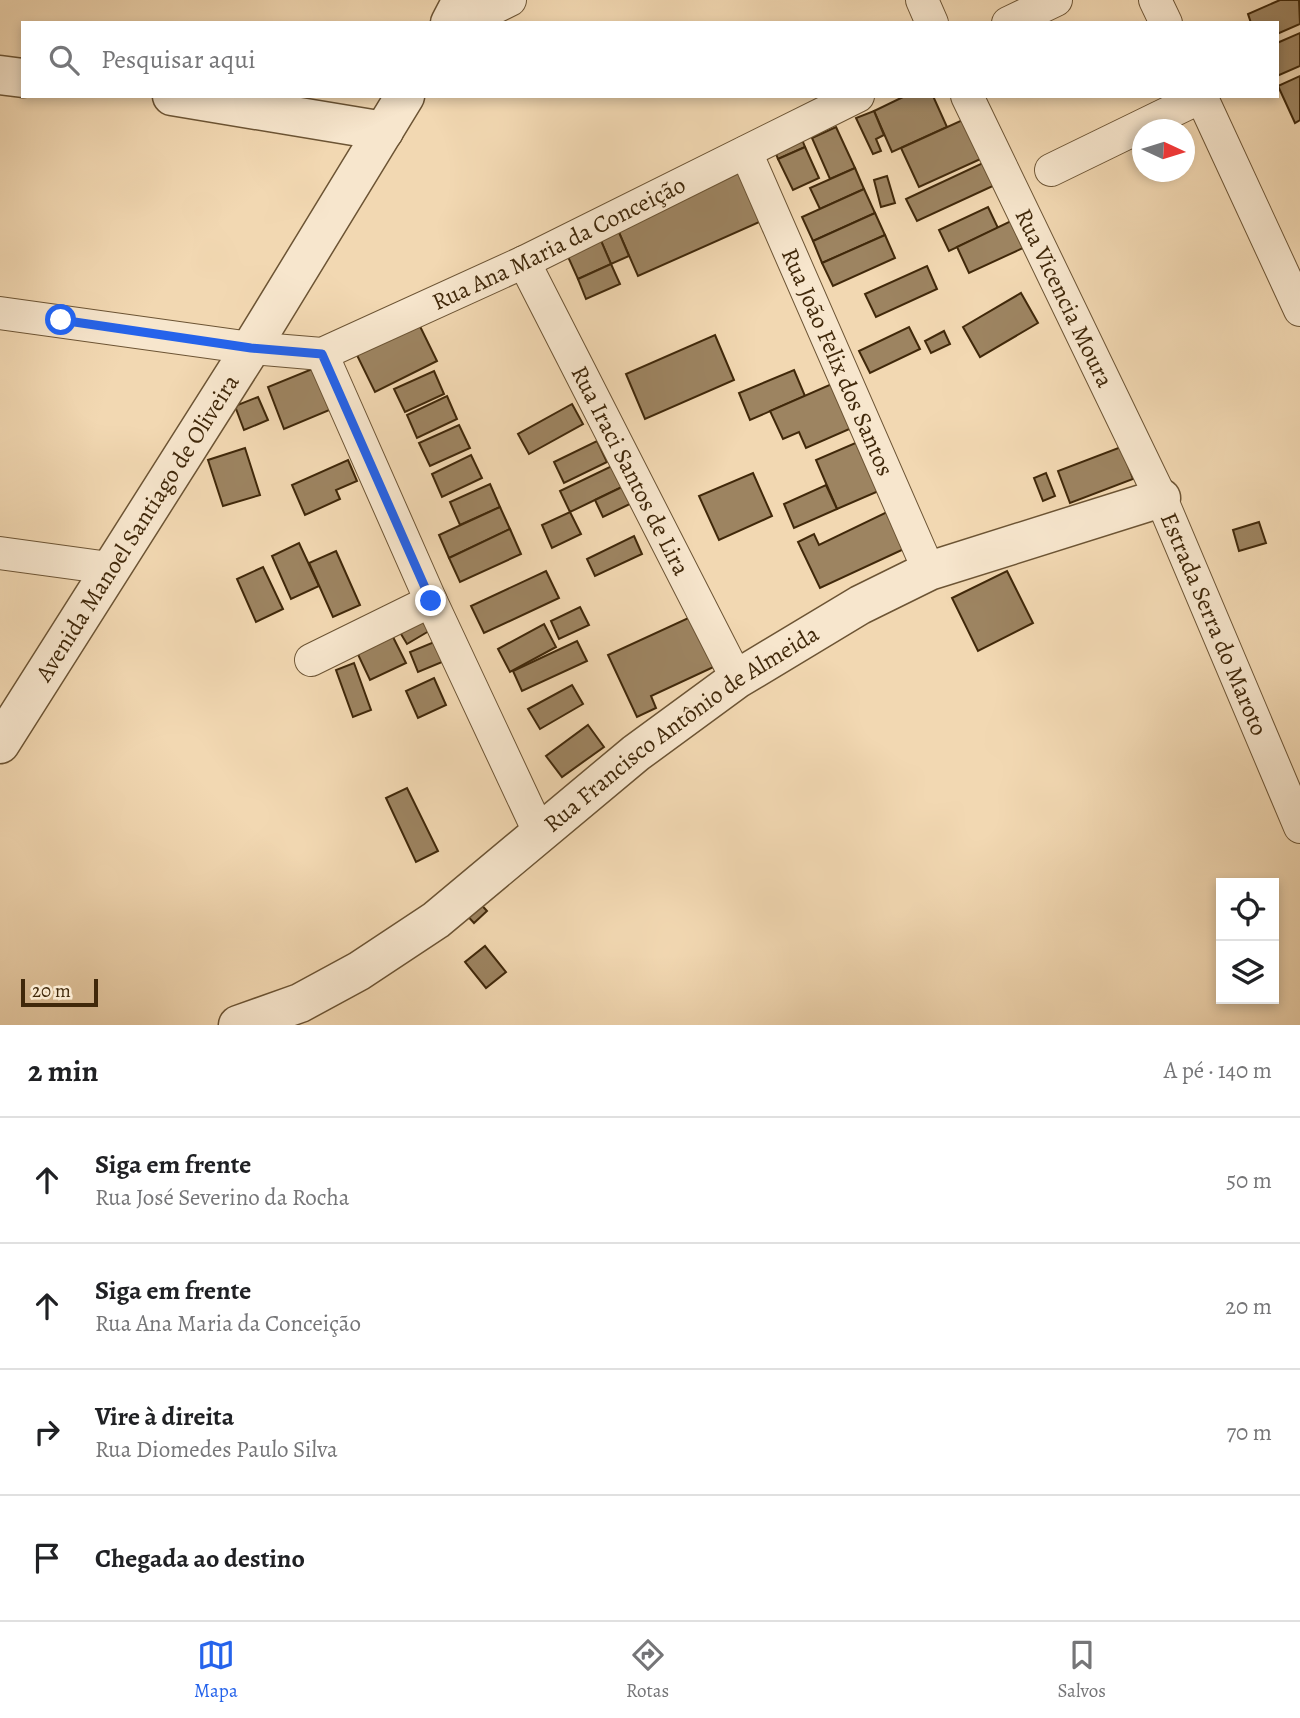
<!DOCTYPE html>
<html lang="pt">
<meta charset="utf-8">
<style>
:root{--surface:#fff;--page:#f6f6f6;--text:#202124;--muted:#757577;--line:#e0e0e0;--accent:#2563eb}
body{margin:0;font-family:Alegreya,serif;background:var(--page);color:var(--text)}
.controls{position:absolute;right:21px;bottom:21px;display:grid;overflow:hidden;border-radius:0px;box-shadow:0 4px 10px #0003}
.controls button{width:63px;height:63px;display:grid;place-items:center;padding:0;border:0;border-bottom:2px solid var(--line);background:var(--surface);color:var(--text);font:35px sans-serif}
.compass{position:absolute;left:1132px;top:119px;width:63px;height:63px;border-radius:50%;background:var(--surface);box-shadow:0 4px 10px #0003;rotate:94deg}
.scale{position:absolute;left:21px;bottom:18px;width:77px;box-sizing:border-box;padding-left:7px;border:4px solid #40280a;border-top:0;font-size:19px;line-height:24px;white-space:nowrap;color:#40280a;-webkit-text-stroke:5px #f7e6cd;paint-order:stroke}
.stop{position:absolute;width:21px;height:21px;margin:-16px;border:5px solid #2563eb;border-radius:50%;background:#fff}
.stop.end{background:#2563eb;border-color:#fff;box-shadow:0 2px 7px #0008}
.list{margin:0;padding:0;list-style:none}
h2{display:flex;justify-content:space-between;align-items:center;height:91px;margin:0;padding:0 28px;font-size:30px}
h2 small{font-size:23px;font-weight:400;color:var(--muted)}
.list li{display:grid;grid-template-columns:46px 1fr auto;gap:21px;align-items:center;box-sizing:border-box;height:126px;padding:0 28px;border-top:2px solid var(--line)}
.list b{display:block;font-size:26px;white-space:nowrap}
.list p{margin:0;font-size:23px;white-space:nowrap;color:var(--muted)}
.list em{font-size:23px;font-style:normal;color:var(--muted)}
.icon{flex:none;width:38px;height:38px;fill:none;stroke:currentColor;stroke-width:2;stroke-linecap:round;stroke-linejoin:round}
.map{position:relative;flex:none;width:1300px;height:1025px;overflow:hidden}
.search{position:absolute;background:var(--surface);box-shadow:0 4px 10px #0003;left:21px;right:21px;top:21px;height:77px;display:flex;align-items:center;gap:18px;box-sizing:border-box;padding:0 24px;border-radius:0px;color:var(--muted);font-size:26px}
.sheet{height:595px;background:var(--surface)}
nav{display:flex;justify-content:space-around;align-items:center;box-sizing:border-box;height:98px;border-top:2px solid var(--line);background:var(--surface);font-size:19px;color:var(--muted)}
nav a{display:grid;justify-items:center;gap:4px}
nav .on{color:var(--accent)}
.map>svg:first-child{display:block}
.building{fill:#9d8461;stroke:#40280a;stroke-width:2}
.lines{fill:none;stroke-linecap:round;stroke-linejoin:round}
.minor-casing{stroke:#6c5434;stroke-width:34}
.tertiary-casing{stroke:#6c5434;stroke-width:41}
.minor{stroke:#f7e6cd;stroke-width:32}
.tertiary{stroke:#f7e6cd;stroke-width:38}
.route{stroke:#2563eb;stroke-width:9}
.labels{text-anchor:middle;stroke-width:5;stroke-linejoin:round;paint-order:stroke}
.street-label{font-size:24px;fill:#40280a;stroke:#f7e6cd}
</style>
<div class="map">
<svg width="1300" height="1025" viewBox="0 0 1300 1025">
<rect width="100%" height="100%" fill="#f2d8b2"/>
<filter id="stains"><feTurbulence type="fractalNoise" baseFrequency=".00286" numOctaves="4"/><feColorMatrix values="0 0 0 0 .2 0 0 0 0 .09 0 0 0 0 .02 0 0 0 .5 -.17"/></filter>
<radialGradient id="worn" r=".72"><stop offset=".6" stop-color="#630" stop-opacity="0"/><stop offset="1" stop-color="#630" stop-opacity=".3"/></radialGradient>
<g class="building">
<polygon points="1280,0 1299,0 1300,24 1277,34 1277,23 1251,23 1248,14"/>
<polygon points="1300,33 1300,66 1277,76 1277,43"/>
<polygon points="1300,76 1300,120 1295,123 1278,86"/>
<polygon points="905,96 933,96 947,127 892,152 874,111"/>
<polygon points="874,111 884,135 876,139 881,151 873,154 856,118"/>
<polygon points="967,118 985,157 919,187 901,148"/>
<polygon points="836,127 855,168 830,179 812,138"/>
<polygon points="801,137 805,147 778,159 774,149"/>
<polygon points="805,147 819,178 793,190 778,159"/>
<polygon points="985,162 995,185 917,221 906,199"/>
<polygon points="855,168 864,189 820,209 810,188"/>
<polygon points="745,170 766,219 638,276 617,228"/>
<polygon points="887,176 895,203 881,207 874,180"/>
<polygon points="864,189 875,213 813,241 802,217"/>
<polygon points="988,207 998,228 949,251 939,230"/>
<polygon points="875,213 885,235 822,263 813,241"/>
<polygon points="1011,221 1023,248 969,273 957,247"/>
<polygon points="615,223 629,256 611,264 597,232"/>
<polygon points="885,235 895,258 833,286 822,263"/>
<polygon points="599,236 611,264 578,279 565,250"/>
<polygon points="611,264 620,284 586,299 578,279"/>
<polygon points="927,266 937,289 876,317 865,294"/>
<polygon points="1021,293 1038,323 980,357 963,327"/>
<polygon points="414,314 437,361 375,392 352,345"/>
<polygon points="909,327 920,349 870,373 859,351"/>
<polygon points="944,331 950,344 931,353 925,341"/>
<polygon points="715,335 734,380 645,419 626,374"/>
<polygon points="322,365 339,406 284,429 268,387"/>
<polygon points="794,370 805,396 750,420 739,393"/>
<polygon points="434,371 444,394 405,412 394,389"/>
<polygon points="834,383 854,427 806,448 799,432 783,439 770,411"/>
<polygon points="447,396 457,419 417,438 407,415"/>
<polygon points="258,397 268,420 244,430 235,406"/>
<polygon points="572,404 583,424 529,454 518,434"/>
<polygon points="459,425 470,448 430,466 419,443"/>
<polygon points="597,441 607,462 564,483 554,462"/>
<polygon points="860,441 881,490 837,509 816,460"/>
<polygon points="1121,447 1133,479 1070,503 1058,471"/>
<polygon points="245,448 260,495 223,506 208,460"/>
<polygon points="471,455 482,478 442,497 432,474"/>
<polygon points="348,460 357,481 336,490 340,499 305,515 292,485"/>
<polygon points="616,464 626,485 570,512 560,491"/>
<polygon points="753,473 772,516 719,540 699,496"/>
<polygon points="1046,473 1055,496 1043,501 1034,478"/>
<polygon points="490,484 500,507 460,525 450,502"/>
<polygon points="626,485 634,502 603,517 595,500"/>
<polygon points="826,485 837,509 794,528 784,504"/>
<polygon points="500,507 510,529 449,558 439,535"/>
<polygon points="570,512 581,534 552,548 542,525"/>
<polygon points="887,512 904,549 820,588 798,542 814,534 819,545"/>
<polygon points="1259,522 1266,543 1239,551 1233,530"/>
<polygon points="510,529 521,554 460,582 449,558"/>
<polygon points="634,536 642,554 595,576 587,559"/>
<polygon points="299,543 319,586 291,599 272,556"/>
<polygon points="336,551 360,605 333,617 309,563"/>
<polygon points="263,567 283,609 256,622 237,579"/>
<polygon points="546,571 559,598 484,633 471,606"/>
<polygon points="1007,571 1033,623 978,651 952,598"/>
<polygon points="580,607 589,625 559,639 551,621"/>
<polygon points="697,614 720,664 651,696 656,708 637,717 608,655"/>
<polygon points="419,616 429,631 407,644 398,629"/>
<polygon points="544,624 556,647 510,672 498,649"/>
<polygon points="389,629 406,663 370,680 354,646"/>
<polygon points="439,640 447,660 418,672 410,652"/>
<polygon points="577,641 587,661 522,691 513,671"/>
<polygon points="354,663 371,710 353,717 336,670"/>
<polygon points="434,678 446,705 418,718 406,691"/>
<polygon points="572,685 583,704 540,729 528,709"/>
<polygon points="588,725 604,747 562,777 546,756"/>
<polygon points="407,788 438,851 416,862 386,798"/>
<polygon points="476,899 487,911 474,923 463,911"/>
<polygon points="485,946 506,972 486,988 465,962"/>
</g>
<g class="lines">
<g class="minor-casing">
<g id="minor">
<polyline points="922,0 932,23"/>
<polyline points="1155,0 1166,23"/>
<polyline points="463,23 510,0"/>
<polyline points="1008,23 1056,0"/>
<path id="s1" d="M 967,96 L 1161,498 L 1300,827"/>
<polyline points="1201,96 1300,310"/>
<path id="s2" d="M 746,152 L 929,571"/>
<polyline points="1051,170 1201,97"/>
<path id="s3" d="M 524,262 L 737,679"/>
<path id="s4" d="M 0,313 L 251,348 L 322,354 L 524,262 L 858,96"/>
<polyline points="322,354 431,601 540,834"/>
<polyline points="0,553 109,568"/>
<polyline points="311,660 431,601"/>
</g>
</g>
<g class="tertiary-casing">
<g id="tertiary">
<polyline points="450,23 462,0"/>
<polyline points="0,75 23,78"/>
<polyline points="172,96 384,131"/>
<path id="s5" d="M 0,744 L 251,348 L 405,96"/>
<path id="s6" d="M 238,1025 L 300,1003 L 359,971 L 436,920 L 636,753 L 737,679 L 860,605 L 929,571 L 1161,498"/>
</g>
</g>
<use href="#minor" class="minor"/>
<use href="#tertiary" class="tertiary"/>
</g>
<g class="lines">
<polyline class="route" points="61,320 251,348 322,354 431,601"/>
</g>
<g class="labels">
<g class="street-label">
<text dy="8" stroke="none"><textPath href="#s4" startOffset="586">Rua Ana Maria da Conceição</textPath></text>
<text dy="8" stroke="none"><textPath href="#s1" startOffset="224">Rua Vicencia Moura</textPath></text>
<text dy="8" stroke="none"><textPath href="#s2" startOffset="229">Rua João Felix dos Santos</textPath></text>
<text dy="8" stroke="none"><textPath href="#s3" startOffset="234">Rua Iraci Santos de Lira</textPath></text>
<text dy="8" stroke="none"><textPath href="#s5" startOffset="256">Avenida Manoel Santiago de Oliveira</textPath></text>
<text dy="8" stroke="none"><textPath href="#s1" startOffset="583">Estrada Serra do Maroto</textPath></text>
<text dy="8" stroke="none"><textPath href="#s6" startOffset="537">Rua Francisco Antônio de Almeida</textPath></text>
</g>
</g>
<rect width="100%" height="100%" filter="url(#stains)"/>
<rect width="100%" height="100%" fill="url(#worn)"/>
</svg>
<div class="controls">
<button><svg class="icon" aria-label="locate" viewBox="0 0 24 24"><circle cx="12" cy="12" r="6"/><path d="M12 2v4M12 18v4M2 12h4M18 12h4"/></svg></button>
<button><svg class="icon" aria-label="layers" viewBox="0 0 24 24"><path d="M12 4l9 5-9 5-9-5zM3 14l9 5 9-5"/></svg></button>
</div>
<svg class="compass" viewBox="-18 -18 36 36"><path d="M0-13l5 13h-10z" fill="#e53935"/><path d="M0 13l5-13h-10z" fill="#757577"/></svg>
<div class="scale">20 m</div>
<div class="stop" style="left:61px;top:320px"></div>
<div class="stop end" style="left:431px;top:601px"></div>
<div class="search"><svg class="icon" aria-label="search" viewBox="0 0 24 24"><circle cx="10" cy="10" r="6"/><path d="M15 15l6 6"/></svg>Pesquisar aqui</div>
</div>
<section class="sheet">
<h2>2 min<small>A pé · 140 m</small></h2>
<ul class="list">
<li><svg class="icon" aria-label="ahead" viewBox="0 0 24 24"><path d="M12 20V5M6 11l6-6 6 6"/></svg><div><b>Siga em frente</b><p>Rua José Severino da Rocha</p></div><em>50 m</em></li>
<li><svg class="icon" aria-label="ahead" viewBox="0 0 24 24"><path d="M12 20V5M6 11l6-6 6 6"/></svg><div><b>Siga em frente</b><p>Rua Ana Maria da Conceição</p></div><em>20 m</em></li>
<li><svg class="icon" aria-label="right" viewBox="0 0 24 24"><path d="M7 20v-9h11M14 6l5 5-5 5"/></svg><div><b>Vire à direita</b><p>Rua Diomedes Paulo Silva</p></div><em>70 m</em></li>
<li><svg class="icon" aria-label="arrive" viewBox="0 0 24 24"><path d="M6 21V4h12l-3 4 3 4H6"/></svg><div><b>Chegada ao destino</b></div></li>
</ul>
</section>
<nav>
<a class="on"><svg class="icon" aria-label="map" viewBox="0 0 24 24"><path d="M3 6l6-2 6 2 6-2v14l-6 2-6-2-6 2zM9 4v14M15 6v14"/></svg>Mapa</a>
<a><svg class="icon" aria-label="directions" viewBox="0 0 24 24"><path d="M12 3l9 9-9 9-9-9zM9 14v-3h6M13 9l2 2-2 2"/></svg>Rotas</a>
<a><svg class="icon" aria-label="saved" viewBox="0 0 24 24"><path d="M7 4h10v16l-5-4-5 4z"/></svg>Salvos</a>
</nav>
